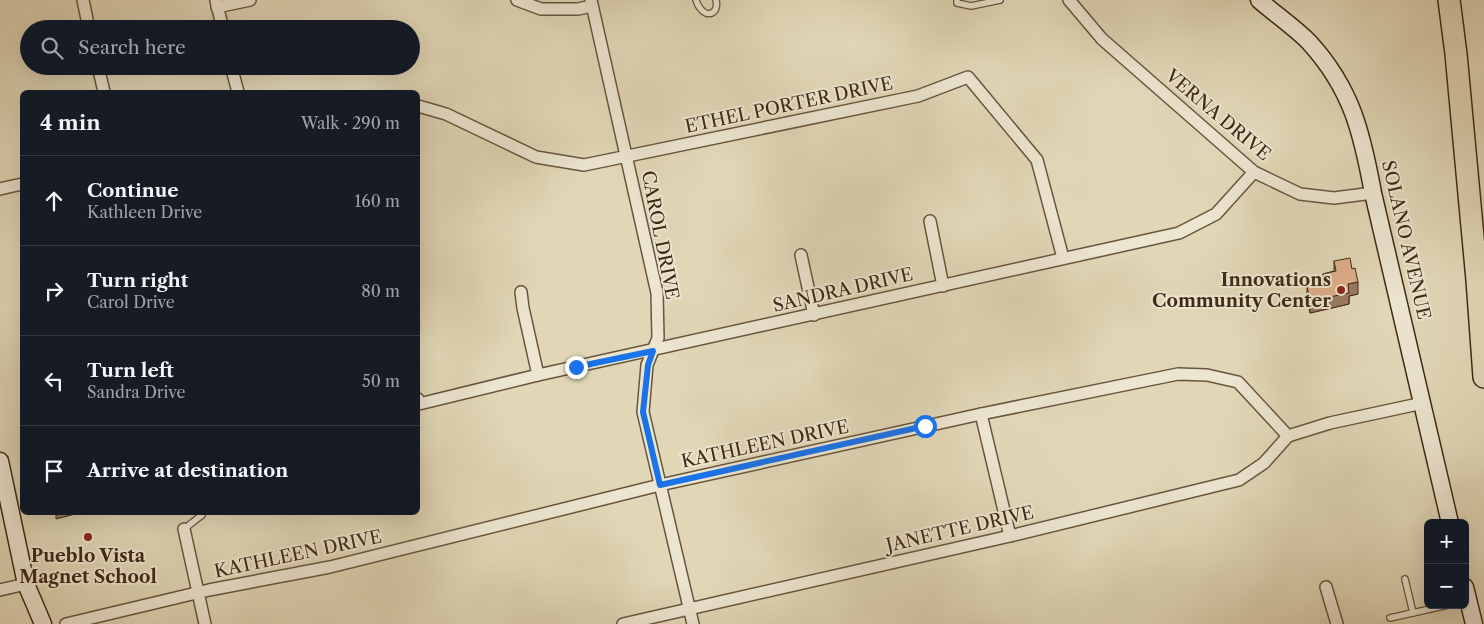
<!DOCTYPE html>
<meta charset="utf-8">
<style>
:root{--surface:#171b24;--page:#242831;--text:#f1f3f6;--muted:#9ea1a6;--line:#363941}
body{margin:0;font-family:"Libre Caslon Text",serif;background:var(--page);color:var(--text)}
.controls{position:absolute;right:15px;bottom:15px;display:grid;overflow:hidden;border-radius:8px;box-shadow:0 5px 20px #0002}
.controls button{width:45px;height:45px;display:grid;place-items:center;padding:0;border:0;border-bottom:1px solid var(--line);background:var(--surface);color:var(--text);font:25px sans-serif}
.stop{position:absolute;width:15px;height:15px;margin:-11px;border:4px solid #1a73e8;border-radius:50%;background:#fff}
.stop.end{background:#1a73e8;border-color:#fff;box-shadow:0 1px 5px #0008}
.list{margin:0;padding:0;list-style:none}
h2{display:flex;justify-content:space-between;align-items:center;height:65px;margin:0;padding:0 20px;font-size:21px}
h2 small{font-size:16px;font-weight:400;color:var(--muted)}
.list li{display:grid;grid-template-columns:32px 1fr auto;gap:15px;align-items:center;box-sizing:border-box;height:90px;padding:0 20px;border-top:1px solid var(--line)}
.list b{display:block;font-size:19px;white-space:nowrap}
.list p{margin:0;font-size:16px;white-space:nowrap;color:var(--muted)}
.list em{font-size:16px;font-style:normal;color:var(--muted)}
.icon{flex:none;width:28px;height:28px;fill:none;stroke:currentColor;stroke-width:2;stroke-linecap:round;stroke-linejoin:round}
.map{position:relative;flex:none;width:1484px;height:624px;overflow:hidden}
.search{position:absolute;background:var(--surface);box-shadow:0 5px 20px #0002;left:20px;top:20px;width:400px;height:55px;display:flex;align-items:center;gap:12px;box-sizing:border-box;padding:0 18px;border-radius:28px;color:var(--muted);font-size:19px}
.panel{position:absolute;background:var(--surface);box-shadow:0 5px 20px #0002;left:20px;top:90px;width:400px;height:425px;border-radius:8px}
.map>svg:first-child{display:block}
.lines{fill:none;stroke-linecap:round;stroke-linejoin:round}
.lane-casing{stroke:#68553d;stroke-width:8}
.street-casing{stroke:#68553d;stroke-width:14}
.secondary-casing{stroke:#402a14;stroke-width:19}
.highway-casing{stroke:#402a14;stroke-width:24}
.lane{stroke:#ece5d0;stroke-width:5.5}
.street{stroke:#ece5d0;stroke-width:11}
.secondary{stroke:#ece5d0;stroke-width:16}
.highway{stroke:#e1d7b7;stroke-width:21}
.wall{fill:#bd9576;stroke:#402a14}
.shaded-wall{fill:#9a7960;stroke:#402a14}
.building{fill:#dcad89;stroke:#402a14}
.route{stroke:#1a73e8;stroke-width:6}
.poi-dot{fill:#8f2418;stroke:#ece5d0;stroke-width:2}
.labels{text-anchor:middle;stroke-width:4;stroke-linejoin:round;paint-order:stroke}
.street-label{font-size:18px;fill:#402a14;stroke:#ece5d0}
.poi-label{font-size:18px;font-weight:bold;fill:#402a14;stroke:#ece5d0;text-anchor:end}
</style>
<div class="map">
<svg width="1484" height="624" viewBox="0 0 1484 624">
<rect width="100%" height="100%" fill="#e1d7b7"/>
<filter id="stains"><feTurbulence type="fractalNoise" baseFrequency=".004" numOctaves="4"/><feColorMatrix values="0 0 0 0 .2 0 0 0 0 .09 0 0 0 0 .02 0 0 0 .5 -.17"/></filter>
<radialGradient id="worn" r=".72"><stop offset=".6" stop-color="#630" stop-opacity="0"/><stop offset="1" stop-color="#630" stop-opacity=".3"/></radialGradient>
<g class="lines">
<g class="lane-casing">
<g id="lane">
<path d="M 696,0 C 697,3 698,6 700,8 C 707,18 719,14 716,0"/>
<polyline points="957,0 957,3 971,6 1000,0"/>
<polyline points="184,529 202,515 203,512"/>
<polyline points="1405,579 1413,613"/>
<polyline points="1390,618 1448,605"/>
</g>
</g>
<g class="street-casing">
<g id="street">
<polyline points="83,0 89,29"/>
<polyline points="517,0 541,9 578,9 592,6"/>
<polyline points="591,0 657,293 658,338 647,365 643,412 693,624"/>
<polyline points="1069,0 1102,39 1254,172 1300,194 1334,198 1373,193"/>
<polyline points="216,1 223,29"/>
<polyline points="217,7 250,0"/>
<polyline points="98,66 104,92"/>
<polyline points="231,66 238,92"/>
<polyline points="418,106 446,114 536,157 584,165 918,96 968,77 1037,160 1063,258"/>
<polyline points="0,189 22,184"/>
<polyline points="930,221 943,286"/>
<polyline points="801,255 814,315"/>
<polyline points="521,292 523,308 538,375"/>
<polyline points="418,399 419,404 538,375 1179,233 1216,214 1254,172"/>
<polyline points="981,414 1010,536"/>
<polyline points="184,529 205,624"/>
<polyline points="1326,587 1337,624"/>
<polyline points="0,590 26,584"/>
<polyline points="66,624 209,590 330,567 660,485 981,414 1178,374 1207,375 1238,382 1288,436 1330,423 1423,403"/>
<polyline points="623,624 1010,536 1239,480 1264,463 1288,436"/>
</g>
</g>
<g class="secondary-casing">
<g id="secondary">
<path d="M 1259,0 C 1275,14 1294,27 1309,42 C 1352,89 1362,133 1373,193 L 1450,523"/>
<polyline points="0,461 26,584 43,624"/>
<polyline points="1465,587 1474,624"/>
</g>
</g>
<g class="highway-casing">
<polyline id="highway" points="1449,0 1456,54 1477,280 1484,377"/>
</g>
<use href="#lane" class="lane"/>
<use href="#street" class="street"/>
<use href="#secondary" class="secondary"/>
<use href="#highway" class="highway"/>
</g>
<polygon class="wall" points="1334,261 1358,294 1349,296 1349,304 1310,313 1307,298 1307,286 1323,282 1323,274 1334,271"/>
<g class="shaded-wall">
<polygon points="1358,282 1358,294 1349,296 1349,304 1310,313 1310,301 1348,284"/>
<polygon points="56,512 83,512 56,519"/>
</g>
<polygon class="building" points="1350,258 1352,269 1355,268 1358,282 1348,284 1349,293 1310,301 1307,286 1325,282 1323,274 1336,271 1334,261"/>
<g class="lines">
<polyline class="route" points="576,367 653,351 648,365 643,412 660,485 925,426"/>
</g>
<g class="poi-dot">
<circle cx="1341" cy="290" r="5"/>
<circle cx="88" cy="537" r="5"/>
</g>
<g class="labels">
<g class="street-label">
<text transform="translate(789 105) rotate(-12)" y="6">ETHEL PORTER DRIVE</text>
<text transform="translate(1218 115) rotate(40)" y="6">VERNA DRIVE</text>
<text transform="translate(660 235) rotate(79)" y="6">CAROL DRIVE</text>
<text transform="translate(1406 240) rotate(77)" y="6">SOLANO AVENUE</text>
<text transform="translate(843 290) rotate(-13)" y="6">SANDRA DRIVE</text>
<text transform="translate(765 444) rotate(-12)" y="6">KATHLEEN DRIVE</text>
<text transform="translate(960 529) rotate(-13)" y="6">JANETTE DRIVE</text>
<text transform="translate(298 554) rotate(-12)" y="6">KATHLEEN DRIVE</text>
</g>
<g class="poi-label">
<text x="1331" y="286">Innovations<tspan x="1331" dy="21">Community Center</tspan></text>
<text x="88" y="562" text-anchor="middle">Pueblo Vista<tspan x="88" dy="21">Magnet School</tspan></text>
</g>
</g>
<rect width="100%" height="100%" filter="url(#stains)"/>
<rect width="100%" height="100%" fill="url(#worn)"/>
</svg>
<div class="controls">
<button>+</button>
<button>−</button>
</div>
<div class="stop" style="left:925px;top:426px"></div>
<div class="stop end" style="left:576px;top:367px"></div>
<div class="search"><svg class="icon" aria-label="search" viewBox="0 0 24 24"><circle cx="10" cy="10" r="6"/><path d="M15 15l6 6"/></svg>Search here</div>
<section class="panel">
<h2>4 min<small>Walk · 290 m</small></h2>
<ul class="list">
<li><svg class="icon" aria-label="ahead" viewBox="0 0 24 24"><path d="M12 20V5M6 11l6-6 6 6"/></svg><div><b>Continue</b><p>Kathleen Drive</p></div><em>160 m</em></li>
<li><svg class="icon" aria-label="right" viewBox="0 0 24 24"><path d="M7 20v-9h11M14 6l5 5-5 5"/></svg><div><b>Turn right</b><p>Carol Drive</p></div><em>80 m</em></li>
<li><svg class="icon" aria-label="left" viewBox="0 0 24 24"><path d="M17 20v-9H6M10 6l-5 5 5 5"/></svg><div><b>Turn left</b><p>Sandra Drive</p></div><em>50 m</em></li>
<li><svg class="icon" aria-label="arrive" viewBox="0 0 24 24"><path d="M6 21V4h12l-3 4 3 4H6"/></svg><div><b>Arrive at destination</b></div></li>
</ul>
</section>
</div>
